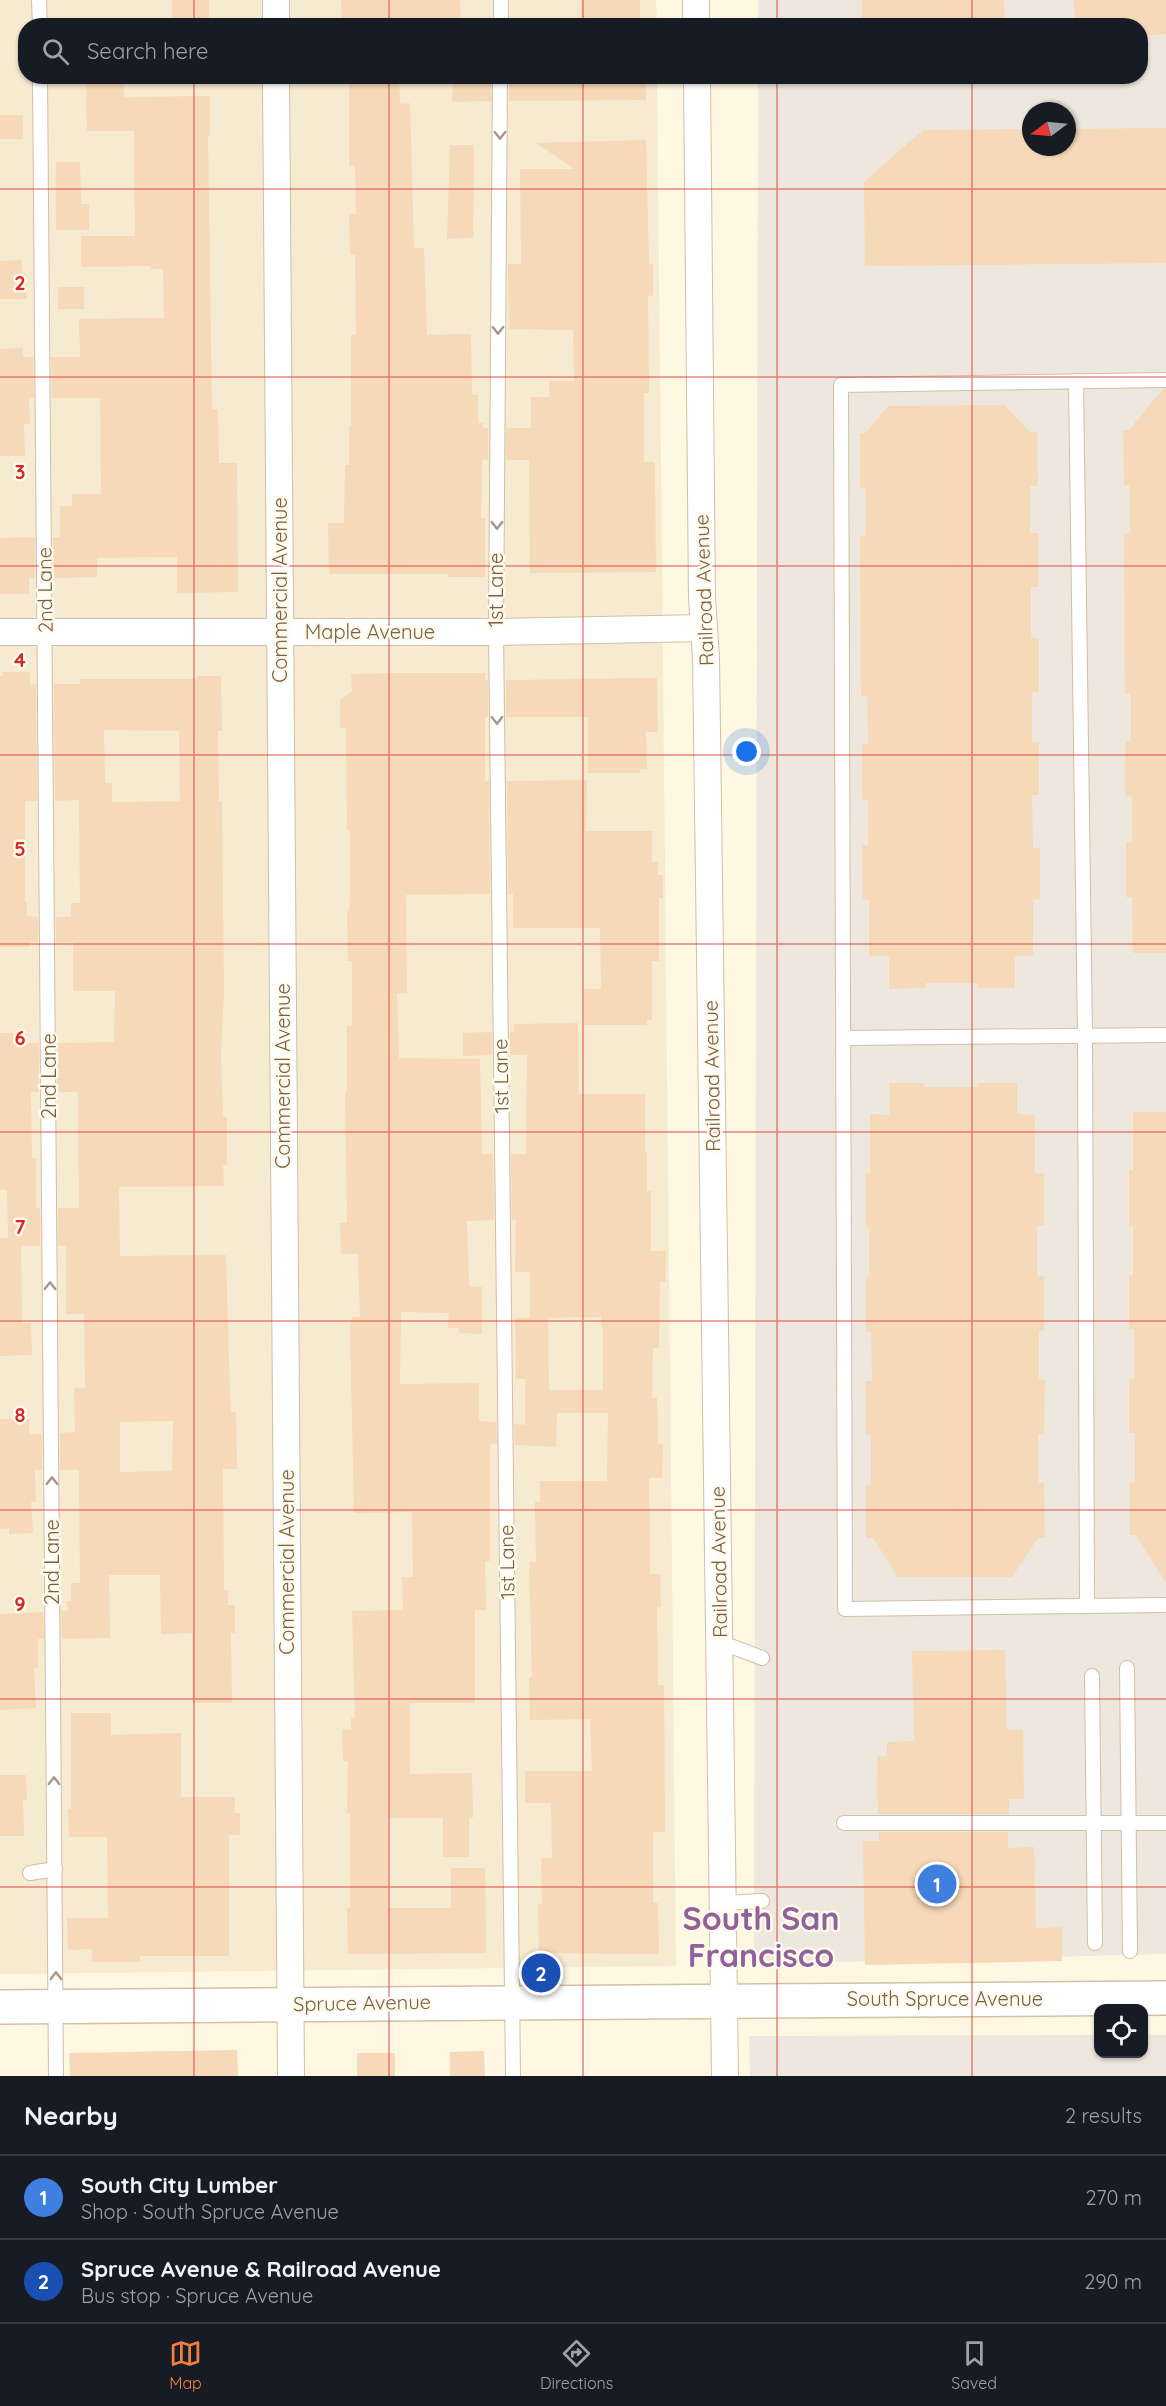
<!DOCTYPE html>
<meta charset="utf-8">
<style>
:root{--surface:#171b24;--page:#242831;--text:#f1f3f6;--muted:#9ea1a6;--line:#363941;--accent:#f27f3d}
body{margin:0;font-family:Quicksand,sans-serif;background:var(--page);color:var(--text)}
.controls{position:absolute;right:18px;bottom:18px;display:grid;overflow:hidden;border-radius:12px;box-shadow:0 2px 4px #0004}
.controls button{width:54px;height:54px;display:grid;place-items:center;padding:0;border:0;border-bottom:2px solid var(--line);background:var(--surface);color:var(--text);font:30px sans-serif}
.compass{position:absolute;left:1022px;top:102px;width:54px;height:54px;border-radius:50%;background:var(--surface);box-shadow:0 2px 4px #0004;rotate:254deg}
.you{position:absolute;left:747px;top:752px;width:21px;height:21px;margin:-15px;border:4px solid #fff;border-radius:50%;background:#1a73e8;box-shadow:0 0 0 9px #1a73e833}
.badge{display:grid;place-items:center;width:39px;height:39px;border-radius:50%;background:var(--accent);color:#fff;font-size:20px;font-weight:700}
.pin{position:absolute;translate:-50% -50%;border:3px solid #fff;box-shadow:0 2px 6px #0006}
.list{margin:0;padding:0;list-style:none}
h2{display:flex;justify-content:space-between;align-items:center;height:78px;margin:0;padding:0 24px;font-size:26px}
h2 small{font-size:20px;font-weight:400;color:var(--muted)}
.list li{display:grid;grid-template-columns:39px 1fr auto;gap:18px;align-items:center;box-sizing:border-box;height:84px;padding:0 24px;border-top:2px solid var(--line)}
.list b{display:block;font-size:22px;white-space:nowrap}
.list p{margin:0;font-size:20px;white-space:nowrap;color:var(--muted)}
.list em{font-size:20px;font-style:normal;color:var(--muted)}
.icon{flex:none;width:33px;height:33px;fill:none;stroke:currentColor;stroke-width:2;stroke-linecap:round;stroke-linejoin:round}
.map{position:relative;flex:none;width:1166px;height:2076px;overflow:hidden}
.search{position:absolute;background:var(--surface);box-shadow:0 2px 4px #0004;left:18px;right:18px;top:18px;height:66px;display:flex;align-items:center;gap:15px;box-sizing:border-box;padding:0 21px;border-radius:24px;color:var(--muted);font-size:22px}
.sheet{height:246px;background:var(--surface)}
nav{display:flex;justify-content:space-around;align-items:center;box-sizing:border-box;height:84px;border-top:2px solid var(--line);background:var(--surface);font-size:16px;color:var(--muted)}
nav a{display:grid;justify-items:center;gap:3px}
nav .on{color:var(--accent)}
.map>svg:first-child{display:block}
.residential{fill:#f6ead0}
.industrial{fill:#ede7de;fill-rule:evenodd}
.building{fill:#f6d9b8;fill-rule:evenodd}
.lines{fill:none;stroke-linecap:round;stroke-linejoin:round}
.lane-casing{stroke:#d0bfa8;stroke-width:16}
.street-casing{stroke:#d0bfa8;stroke-width:28}
.secondary-casing{stroke:#d4c1a5;stroke-width:36}
.lane{stroke:#fff;stroke-width:14}
.street{stroke:#fff;stroke-width:26}
.secondary{stroke:#fff;stroke-width:33}
.oneway{stroke:#a79787}
.grid{fill:none;stroke:#d62828;stroke-width:1.5;stroke-opacity:0.55}
.labels{text-anchor:middle;stroke-width:5;stroke-linejoin:round;paint-order:stroke}
.street-label{font-size:20px;fill:#785f46;stroke:#fffaeb}
.town-label{font-size:32px;font-weight:bold;fill:#91619c;stroke:#fffaeb}
.grid-label{font-size:20px;text-anchor:middle;font-weight:bold;fill:#d62828;stroke:#fffaeb;stroke-width:5;stroke-linejoin:round;paint-order:stroke}
</style>
<div class="map">
<svg width="1166" height="2076" viewBox="0 0 1166 2076">
<rect width="100%" height="100%" fill="#fef7e2"/>
<polygon class="residential" points="0,0 656,0 657,26 26,26 26,76 657,77 676,1966 0,1974"/>
<g class="industrial">
<path d="M 758,0 L 1166,0 L 1166,1954 L 754,1964 L 758,77 L 1140,76 L 1140,26 L 758,25 ZM 1031,111 L 1067,111 L 1067,147 L 1031,147 Z"/>
<polygon points="1098,2035 1098,2054 1144,2054 1144,2035 1166,2035 1166,2076 750,2076 749,2036"/>
</g>
<g class="building">
<rect x="172" y="0" width="37" height="26"/>
<polygon points="341,0 460,0 461,26 342,26"/>
<rect x="581" y="0" width="59" height="26"/>
<polygon points="862,0 1004,0 1005,26 862,26"/>
<polygon points="1074,0 1166,0 1166,34 1140,36 1140,26 1075,26"/>
<polygon points="349,76 399,76 400,104 410,103 414,248 424,248 427,335 471,334 472,395 478,395 478,423 483,423 483,428 488,428 488,460 482,460 481,518 485,518 485,577 448,577 448,574 329,574 328,523 344,523 345,465 349,465 349,426 351,426 351,335 356,335 355,255 350,255 349,214 356,214 355,166 349,166"/>
<polygon points="453,76 491,76 491,101 452,102"/>
<polygon points="509,76 646,76 646,100 509,101"/>
<polygon points="123,79 124,97 210,96 210,136 208,136 212,409 218,409 219,463 237,463 238,592 177,593 177,557 97,558 97,577 53,578 53,537 60,537 60,506 72,506 72,494 101,494 100,398 52,398 51,357 80,357 79,319 164,318 163,269 151,269 151,266 81,267 81,236 135,236 134,131 87,131 86,80"/>
<rect x="0" y="115" width="23" height="24"/>
<polygon points="1166,128 1166,263 865,266 864,182 923,130 1031,129 1031,147 1067,147 1067,129"/>
<polygon points="646,140 649,264 653,264 653,295 648,296 649,393 644,393 644,462 655,462 656,572 530,573 529,460 506,460 506,428 531,428 531,397 549,397 549,381 574,381 573,330 509,329 508,264 521,264 520,169 574,169 536,143"/>
<polygon points="450,145 474,145 473,238 447,239"/>
<polygon points="56,162 80,162 81,204 89,204 89,230 56,230"/>
<polygon points="22,260 22,273 26,273 27,299 0,299 0,261"/>
<rect x="58" y="287" width="26" height="22"/>
<polygon points="23,348 23,357 33,357 34,398 29,398 30,424 24,424 25,456 0,456 0,349"/>
<polygon points="1163,389 1166,389 1166,953 1133,953 1132,897 1126,897 1126,842 1132,842 1132,797 1126,796 1125,741 1131,741 1131,693 1125,693 1124,534 1130,533 1130,485 1124,485 1123,430 1129,430"/>
<polygon points="1004,405 1030,432 1037,432 1038,486 1030,486 1030,533 1038,533 1038,587 1031,587 1031,638 1039,639 1039,692 1032,692 1032,742 1039,742 1039,795 1032,795 1033,848 1040,848 1040,899 1033,900 1033,956 1015,956 1015,988 978,988 978,983 925,983 925,988 889,989 889,956 869,956 869,900 863,900 862,845 868,845 868,800 862,799 862,744 868,744 867,696 861,696 860,536 866,536 866,488 860,488 860,433 866,433 888,406"/>
<polygon points="35,537 35,578 29,578 29,594 0,594 0,538"/>
<polygon points="2,672 30,672 30,685 36,684 37,801 25,801 25,902 27,902 27,916 38,917 38,942 29,942 29,947 0,947 0,676 3,676"/>
<polygon points="392,673 485,673 485,680 488,680 488,717 485,717 485,781 489,781 490,894 406,895 407,993 397,993 399,1058 480,1059 482,1154 493,1154 494,1220 467,1221 469,1286 482,1287 482,1334 459,1333 459,1328 448,1328 449,1313 401,1312 400,1384 479,1383 479,1421 496,1422 497,1444 490,1444 490,1561 485,1561 486,1610 475,1610 475,1703 410,1703 410,1774 472,1773 473,1818 469,1818 469,1857 443,1857 443,1818 388,1818 388,1908 451,1908 451,1868 485,1868 486,1953 348,1954 347,1908 350,1908 350,1813 347,1813 348,1761 343,1761 342,1729 351,1730 351,1718 355,1718 352,1611 403,1610 402,1577 413,1577 412,1512 354,1513 350,1330 352,1317 360,1317 358,1254 341,1254 340,1223 347,1223 345,1091 347,1091 347,1026 352,1026 352,961 348,961 347,911 349,911 350,895 350,830 347,830 346,728 340,728 340,700 352,691 351,674"/>
<path d="M 197,676 L 221,676 L 222,731 L 218,731 L 219,801 L 222,801 L 224,990 L 221,1057 L 223,1117 L 227,1117 L 227,1165 L 223,1165 L 224,1186 L 119,1187 L 120,1256 L 226,1255 L 230,1396 L 231,1412 L 236,1412 L 237,1469 L 223,1469 L 224,1590 L 228,1590 L 228,1605 L 235,1605 L 235,1633 L 231,1633 L 232,1703 L 192,1703 L 192,1633 L 161,1634 L 160,1575 L 109,1575 L 110,1638 L 62,1639 L 61,1611 L 68,1611 L 67,1601 L 71,1601 L 71,1583 L 80,1583 L 79,1470 L 60,1470 L 60,1433 L 75,1432 L 74,1388 L 85,1388 L 84,1314 L 66,1314 L 66,1246 L 58,1246 L 58,1208 L 79,1208 L 78,1092 L 57,1092 L 57,1043 L 114,1042 L 115,991 L 73,991 L 73,942 L 56,942 L 56,917 L 71,917 L 71,903 L 80,903 L 79,800 L 55,801 L 54,684 L 80,684 L 80,679 L 197,679 ZM 104,730 L 179,731 L 180,801 L 112,802 L 112,783 L 105,783 ZM 173,1421 L 172,1471 L 120,1472 L 120,1422 Z"/>
<polygon points="657,678 658,732 646,732 647,769 640,769 640,773 588,773 588,717 506,717 506,680"/>
<polygon points="587,780 586,831 652,831 652,862 658,862 658,875 663,875 663,898 659,898 659,961 652,961 652,1020 647,1020 647,1025 584,1025 584,989 601,989 600,928 513,928 513,894 508,894 507,781"/>
<polygon points="578,1023 579,1094 645,1094 645,1152 647,1152 647,1191 651,1191 651,1251 666,1251 666,1282 660,1282 659,1348 653,1348 652,1398 657,1398 658,1444 663,1444 662,1478 649,1478 650,1574 660,1574 661,1607 657,1607 658,1685 664,1685 665,1832 653,1832 653,1903 658,1903 659,1954 539,1953 538,1904 542,1904 541,1858 552,1858 551,1803 525,1803 525,1771 592,1771 590,1719 530,1720 529,1677 532,1677 529,1562 536,1562 535,1502 540,1502 540,1481 607,1481 608,1413 557,1413 556,1447 515,1445 514,1424 525,1425 525,1379 516,1379 515,1318 548,1318 549,1390 603,1390 603,1326 601,1326 601,1317 530,1318 530,1272 515,1272 516,1219 512,1220 511,1154 526,1154 527,1055 510,1055 510,1032 514,1032 514,1024"/>
<polygon points="492,1032 492,1055 463,1056 463,1033"/>
<polygon points="0,1033 26,1033 26,1043 39,1043 39,1092 31,1092 32,1158 36,1158 36,1209 40,1208 40,1246 21,1246 22,1323 31,1323 32,1355 0,1356 0,1238 8,1238 7,1190 0,1190"/>
<polygon points="889,1083 924,1083 924,1087 978,1087 978,1083 1017,1083 1017,1114 1035,1115 1035,1173 1044,1173 1044,1225 1037,1225 1037,1276 1044,1276 1044,1331 1039,1331 1039,1380 1045,1380 1044,1434 1038,1434 1038,1483 1044,1483 1045,1538 1038,1538 1012,1577 898,1577 873,1538 866,1538 866,1485 871,1485 871,1435 866,1435 866,1381 872,1381 871,1332 866,1332 866,1277 869,1277 869,1228 866,1228 865,1173 870,1173 870,1114 890,1115"/>
<polygon points="1133,1112 1166,1112 1166,1583 1136,1535 1130,1535 1129,1483 1135,1482 1135,1433 1129,1433 1129,1379 1135,1379 1134,1329 1129,1329 1129,1275 1133,1275 1133,1226 1129,1226 1129,1170 1133,1170"/>
<polygon points="0,1419 29,1419 29,1434 42,1434 42,1470 35,1470 36,1502 31,1502 33,1533 9,1534 9,1528 0,1529"/>
<polygon points="43,1612 44,1639 38,1639 38,1668 34,1668 36,1708 0,1710 0,1614"/>
<polygon points="1005,1650 1007,1730 1023,1729 1024,1799 1009,1799 1009,1814 878,1814 877,1756 887,1756 887,1742 914,1741 912,1651"/>
<polygon points="71,1713 111,1713 111,1735 181,1733 181,1797 235,1797 235,1813 240,1813 240,1835 229,1835 229,1956 140,1956 140,1962 92,1962 92,1949 68,1950 67,1918 108,1918 107,1837 69,1837 68,1809 71,1809"/>
<polygon points="0,1775 26,1775 27,1800 23,1800 24,1836 0,1836"/>
<polygon points="879,1832 1008,1832 1008,1848 1034,1847 1036,1928 1062,1927 1062,1961 865,1965 863,1841 879,1841"/>
<polygon points="237,2050 238,2076 70,2076 69,2053"/>
<polygon points="484,2051 485,2076 450,2076 450,2052"/>
<rect x="357" y="2053" width="38" height="23"/>
</g>
<g class="lines">
<g class="lane-casing">
<g id="lane">
<polyline points="39,0 40,26"/>
<polyline points="501,26 501,0"/>
<polyline points="40,76 56,2076"/>
<polyline points="500,76 496,632 513,2076"/>
<polyline points="1166,380 841,385 845,1609 1166,1605"/>
<polyline points="1076,381 1085,1035 1087,1605"/>
<polyline points="843,1038 1166,1035"/>
<polyline points="720,1642 762,1658"/>
<polyline points="1127,1668 1130,1951"/>
<polyline points="1092,1676 1095,1943"/>
<polyline points="844,1823 1166,1823"/>
<polyline points="30,1873 55,1869"/>
<polyline points="724,1903 762,1901"/>
</g>
</g>
<g class="street-casing">
<g id="street">
<polyline points="276,0 276,26"/>
<polyline points="696,0 696,26"/>
<polyline points="276,76 291,2076"/>
<polyline points="697,76 702,598 706,657 725,2076"/>
<polyline points="0,632 496,632 704,628"/>
</g>
</g>
<g class="secondary-casing">
<polyline id="secondary" points="0,2007 1166,1998"/>
</g>
<use href="#lane" class="lane"/>
<use href="#street" class="street"/>
<use href="#secondary" class="secondary"/>
</g>
<defs><path id="oneway-chevron" d="M-2-3.5L2.5 0L-2 3.5" fill="none" stroke-width="1.6" stroke-linecap="round" stroke-linejoin="round" transform="scale(1.5)"/></defs>
<g class="oneway">
<use href="#oneway-chevron" transform="translate(500 135) rotate(90)"/>
<use href="#oneway-chevron" transform="translate(498 330) rotate(90)"/>
<use href="#oneway-chevron" transform="translate(497 525) rotate(90)"/>
<use href="#oneway-chevron" transform="translate(497 720) rotate(89)"/>
<use href="#oneway-chevron" transform="translate(50 1286) rotate(-90)"/>
<use href="#oneway-chevron" transform="translate(52 1481) rotate(-90)"/>
<use href="#oneway-chevron" transform="translate(54 1781) rotate(-90)"/>
<use href="#oneway-chevron" transform="translate(56 1976) rotate(-90)"/>
</g>
<path class="grid" d="M 194,0 L 194,26M 389,0 L 389,26M 583,0 L 583,26M 777,0 L 777,26M 972,0 L 972,26M 194,76 L 194,2076M 389,76 L 389,2076M 583,76 L 583,2076M 777,76 L 777,2076M 972,76 L 972,2076M 0,189 L 1166,189M 0,377 L 1166,377M 0,566 L 1166,566M 0,755 L 1166,755M 0,944 L 1166,944M 0,1132 L 1166,1132M 0,1321 L 1166,1321M 0,1510 L 1166,1510M 0,1699 L 1166,1699M 0,1887 L 1166,1887"/>
<g class="labels">
<g class="street-label">
<text transform="translate(45 590) rotate(-91)" y="7">2nd Lane</text>
<text transform="translate(280 590) rotate(-90)" y="7">Commercial Avenue</text>
<text transform="translate(496 590) rotate(-90)" y="7">1st Lane</text>
<text transform="translate(704 590) rotate(-92)" y="7">Railroad Avenue</text>
<text x="370" y="639">Maple Avenue</text>
<text transform="translate(49 1076) rotate(-90)" y="7">2nd Lane</text>
<text transform="translate(283 1076) rotate(-90)" y="7">Commercial Avenue</text>
<text transform="translate(501 1076) rotate(-91)" y="7">1st Lane</text>
<text transform="translate(712 1076) rotate(-91)" y="7">Railroad Avenue</text>
<text transform="translate(52 1562) rotate(-90)" y="7">2nd Lane</text>
<text transform="translate(287 1562) rotate(-90)" y="7">Commercial Avenue</text>
<text transform="translate(507 1562) rotate(-91)" y="7">1st Lane</text>
<text transform="translate(719 1562) rotate(-91)" y="7">Railroad Avenue</text>
<text x="945" y="2006">South Spruce Avenue</text>
<text transform="translate(362 2003) rotate(-1)" y="7">Spruce Avenue</text>
</g>
<g class="town-label">
<text x="761" y="1930">South San<tspan x="761" dy="37">Francisco</tspan></text>
</g>
</g>
<g class="grid-label">
<text x="20" y="290">2</text>
<text x="20" y="479">3</text>
<text x="20" y="667">4</text>
<text x="20" y="856">5</text>
<text x="20" y="1045">6</text>
<text x="20" y="1234">7</text>
<text x="20" y="1422">8</text>
<text x="20" y="1611">9</text>
</g>
</svg>
<div class="controls">
<button><svg class="icon" aria-label="locate" viewBox="0 0 24 24"><circle cx="12" cy="12" r="6"/><path d="M12 2v4M12 18v4M2 12h4M18 12h4"/></svg></button>
</div>
<svg class="compass" viewBox="-18 -18 36 36"><path d="M0-13l5 13h-10z" fill="#e53935"/><path d="M0 13l5-13h-10z" fill="#9ea1a6"/></svg>
<div class="you"></div>
<div class="pin badge" style="left:937px;top:1884px;background:#3f7fe0">1</div>
<div class="pin badge" style="left:541px;top:1973px;background:#1a4fb4">2</div>
<div class="search"><svg class="icon" aria-label="search" viewBox="0 0 24 24"><circle cx="10" cy="10" r="6"/><path d="M15 15l6 6"/></svg>Search here</div>
</div>
<section class="sheet">
<h2>Nearby<small>2 results</small></h2>
<ul class="list">
<li><span class="badge" style="background:#3f7fe0">1</span><div><b>South City Lumber</b><p>Shop · South Spruce Avenue</p></div><em>270 m</em></li>
<li><span class="badge" style="background:#1a4fb4">2</span><div><b>Spruce Avenue &amp; Railroad Avenue</b><p>Bus stop · Spruce Avenue</p></div><em>290 m</em></li>
</ul>
</section>
<nav>
<a class="on"><svg class="icon" aria-label="map" viewBox="0 0 24 24"><path d="M3 6l6-2 6 2 6-2v14l-6 2-6-2-6 2zM9 4v14M15 6v14"/></svg>Map</a>
<a><svg class="icon" aria-label="directions" viewBox="0 0 24 24"><path d="M12 3l9 9-9 9-9-9zM9 14v-3h6M13 9l2 2-2 2"/></svg>Directions</a>
<a><svg class="icon" aria-label="saved" viewBox="0 0 24 24"><path d="M7 4h10v16l-5-4-5 4z"/></svg>Saved</a>
</nav>
